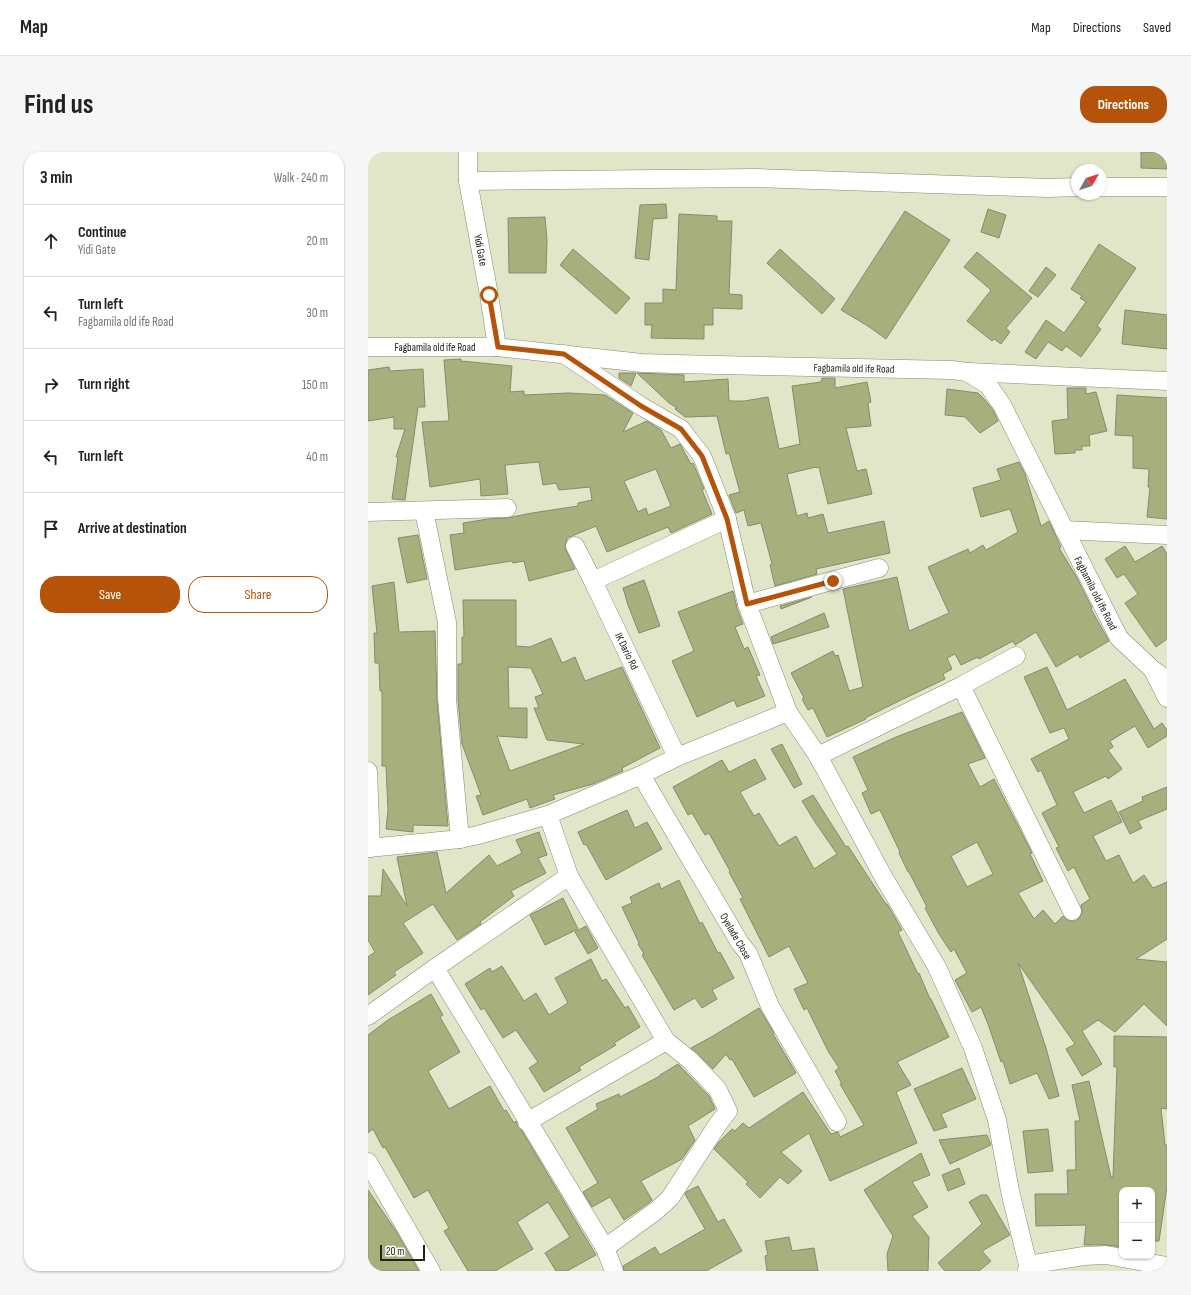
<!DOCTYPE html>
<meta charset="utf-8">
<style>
:root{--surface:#fff;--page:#f6f6f6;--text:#222;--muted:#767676;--line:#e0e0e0;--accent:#b45309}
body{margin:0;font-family:"Sofia Sans Condensed",sans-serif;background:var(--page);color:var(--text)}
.controls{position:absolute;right:12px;bottom:12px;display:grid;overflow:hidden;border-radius:8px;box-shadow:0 1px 3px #0004}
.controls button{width:36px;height:36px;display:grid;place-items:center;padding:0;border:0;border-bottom:1px solid var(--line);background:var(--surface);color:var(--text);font:20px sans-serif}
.compass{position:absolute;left:703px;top:12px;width:36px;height:36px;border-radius:50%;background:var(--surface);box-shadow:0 1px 3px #0004;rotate:51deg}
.scale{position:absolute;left:12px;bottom:10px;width:45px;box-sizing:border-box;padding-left:4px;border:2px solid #212317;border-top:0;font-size:11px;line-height:14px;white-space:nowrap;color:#212317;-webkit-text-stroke:3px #fff;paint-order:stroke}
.stop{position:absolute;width:12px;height:12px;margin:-9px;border:3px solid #b45309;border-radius:50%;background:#fff}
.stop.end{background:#b45309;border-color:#fff;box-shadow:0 1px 4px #0008}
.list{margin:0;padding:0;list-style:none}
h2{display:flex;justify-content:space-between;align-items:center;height:52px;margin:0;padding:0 16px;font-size:17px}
h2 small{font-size:13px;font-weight:400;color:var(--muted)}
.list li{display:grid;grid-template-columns:26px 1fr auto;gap:12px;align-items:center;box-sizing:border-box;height:72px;padding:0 16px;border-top:1px solid var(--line)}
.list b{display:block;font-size:15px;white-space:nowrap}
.list p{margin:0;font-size:13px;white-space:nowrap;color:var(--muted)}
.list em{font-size:13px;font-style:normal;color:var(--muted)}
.actions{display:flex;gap:8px;padding:12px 16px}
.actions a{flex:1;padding:9px 0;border:1px solid var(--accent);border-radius:16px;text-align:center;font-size:14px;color:var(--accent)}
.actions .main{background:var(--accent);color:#fff}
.icon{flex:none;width:22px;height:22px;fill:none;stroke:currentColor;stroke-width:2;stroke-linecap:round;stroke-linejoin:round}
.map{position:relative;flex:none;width:799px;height:1119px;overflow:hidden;border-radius:16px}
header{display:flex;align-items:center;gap:24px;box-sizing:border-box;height:56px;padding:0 20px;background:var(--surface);border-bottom:1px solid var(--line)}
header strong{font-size:19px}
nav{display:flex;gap:22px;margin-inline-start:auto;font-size:14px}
.intro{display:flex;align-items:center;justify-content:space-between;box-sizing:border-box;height:96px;padding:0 24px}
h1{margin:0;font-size:28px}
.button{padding:10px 18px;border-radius:16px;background:var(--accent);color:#fff;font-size:14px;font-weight:700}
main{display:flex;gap:24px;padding:0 24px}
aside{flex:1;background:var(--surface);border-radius:16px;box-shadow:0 1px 3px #0004}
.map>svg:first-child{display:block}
.building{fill:#a7b07d;stroke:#858a6d;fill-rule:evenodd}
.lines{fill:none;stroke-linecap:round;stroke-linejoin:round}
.minor-casing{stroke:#868b6f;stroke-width:19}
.minor{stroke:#fff;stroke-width:18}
.route{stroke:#b45309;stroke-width:5}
.labels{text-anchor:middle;stroke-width:3;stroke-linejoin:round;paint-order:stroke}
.street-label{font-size:11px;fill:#212317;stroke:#fff}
</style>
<header>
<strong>Map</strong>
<nav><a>Map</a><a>Directions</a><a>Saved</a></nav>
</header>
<div class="intro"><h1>Find us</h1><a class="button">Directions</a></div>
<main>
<aside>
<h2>3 min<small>Walk · 240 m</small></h2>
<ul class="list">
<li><svg class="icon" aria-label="ahead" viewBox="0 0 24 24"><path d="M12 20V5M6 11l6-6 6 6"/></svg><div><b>Continue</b><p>Yidi Gate</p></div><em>20 m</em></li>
<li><svg class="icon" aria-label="left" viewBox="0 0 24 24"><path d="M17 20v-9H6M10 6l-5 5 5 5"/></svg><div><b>Turn left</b><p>Fagbamila old ife Road</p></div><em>30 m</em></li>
<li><svg class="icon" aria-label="right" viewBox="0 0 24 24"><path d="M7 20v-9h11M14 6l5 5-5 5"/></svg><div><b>Turn right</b></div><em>150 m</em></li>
<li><svg class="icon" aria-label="left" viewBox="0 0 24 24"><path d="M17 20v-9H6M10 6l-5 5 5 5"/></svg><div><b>Turn left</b></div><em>40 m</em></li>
<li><svg class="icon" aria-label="arrive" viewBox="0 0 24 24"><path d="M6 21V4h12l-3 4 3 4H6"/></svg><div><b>Arrive at destination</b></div></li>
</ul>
<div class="actions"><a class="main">Save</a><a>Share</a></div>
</aside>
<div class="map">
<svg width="799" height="1119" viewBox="0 0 799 1119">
<rect width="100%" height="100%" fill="#e0e6c7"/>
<g class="building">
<polygon points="773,0 799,0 799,17 773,16"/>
<polygon points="298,52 299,66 285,67 281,108 267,106 272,53"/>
<polygon points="620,57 638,63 631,86 613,80"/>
<polygon points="537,59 582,88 518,187 500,174 473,158"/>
<polygon points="311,62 349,64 349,69 364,69 361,142 374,143 374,157 345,156 345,173 336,173 336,187 283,186 284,173 277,173 277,151 295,151 295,137 308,138"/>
<polygon points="177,65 179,88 178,121 141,121 140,66"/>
<polygon points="731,92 768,116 729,174 733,177 713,205 698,194 694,199 680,190 668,207 657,200 678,168 696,181 718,150 712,146 714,144 703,137"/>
<polygon points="205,97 262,146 248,162 192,113"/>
<polygon points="412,97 467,147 454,162 399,111"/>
<polygon points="609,100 664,146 638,176 642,180 633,192 626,187 624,189 599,169 623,138 596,115"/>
<polygon points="678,115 688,123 670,145 661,139"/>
<polygon points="757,158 799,163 799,197 754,192"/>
<path d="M 93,207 L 93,209 L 144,214 L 142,240 L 156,239 L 156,243 L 201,241 L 237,243 L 265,261 L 255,280 L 279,269 L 293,278 L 303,296 L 312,292 L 323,312 L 325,311 L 336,337 L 334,338 L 344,362 L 303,381 L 300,375 L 239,400 L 228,374 L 199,386 L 197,393 L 198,398 L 207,417 L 161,429 L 156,409 L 145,411 L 144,409 L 87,418 L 82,383 L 96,381 L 95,371 L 120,367 L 139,366 L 164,361 L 210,354 L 210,351 L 224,348 L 222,335 L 191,338 L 188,331 L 175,333 L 171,310 L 137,313 L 140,342 L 113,344 L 112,327 L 62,335 L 54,270 L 81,269 L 76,208 ZM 288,317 L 303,354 L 280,363 L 278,356 L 270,360 L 256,329 Z"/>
<polygon points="21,215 22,219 55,217 57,255 50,255 37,348 24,347 30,305 28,305 37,277 26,277 26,265 0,269 0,218"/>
<polygon points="251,221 268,221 263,234 251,226"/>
<polygon points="269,221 316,223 316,230 360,227 361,249 376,249 400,245 411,297 432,292 424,234 453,230 454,226 467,226 467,236 499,230 503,250 500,251 503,274 478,276 489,319 498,317 504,342 460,352 451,315 448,316 448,315 419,322 429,364 439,361 440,366 455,362 460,381 516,369 522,401 448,417 449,422 407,434 402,413 404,412 393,371 380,374 376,358 368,361 364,351 361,343 372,340 361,301 358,302 349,264 317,265 307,257 309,256 301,251"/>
<polygon points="699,236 718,236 718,242 728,240 739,279 721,283 722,294 714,294 714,298 707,298 707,301 687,302 684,269 700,267"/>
<polygon points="579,237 610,241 617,248 625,258 630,269 612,281 597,265 577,263"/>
<polygon points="749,243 799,246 799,367 779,365 782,335 780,335 781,317 765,316 765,284 747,283"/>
<polygon points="651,310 657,322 673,374 681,369 693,395 691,396 708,424 724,456 723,457 741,489 712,506 710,502 688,515 668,480 647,493 645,489 611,507 610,505 593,513 587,502 579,506 584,517 575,522 577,527 531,549 497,566 498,567 459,585 445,556 440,558 434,547 436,546 423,521 465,499 467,504 470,503 481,539 495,535 475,437 529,425 541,479 581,461 560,415 600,397 602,401 615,393 618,398 650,380 642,357 613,365 605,336 633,328 629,317"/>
<polygon points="50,383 59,427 39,431 30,386"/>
<polygon points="757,394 767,410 794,394 799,402 799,487 788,495 757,451 770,442 756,422 749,426 737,407"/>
<polygon points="276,428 292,474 271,481 260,453 255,436"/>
<polygon points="26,430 31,480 67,479 69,548 80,674 45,673 45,680 18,677 20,658 18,614 14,614 14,539 12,539 11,511 7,511 6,481 9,481 4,434"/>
<polygon points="365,439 369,456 375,472 367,475 376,497 380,495 392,523 388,524 397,544 369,555 366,548 329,565 304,509 326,499 310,460"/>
<polygon points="444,445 413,457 412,454"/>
<path d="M 95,448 L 148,448 L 148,494 L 162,495 L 183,486 L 194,511 L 207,505 L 217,529 L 254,515 L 292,596 L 254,616 L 255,619 L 225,632 L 185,643 L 187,647 L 162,656 L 159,647 L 115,663 L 108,644 L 113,643 L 94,592 L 90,547 L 90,512 L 94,512 L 94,485 L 96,485 ZM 140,515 L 163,516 L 175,542 L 167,545 L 171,556 L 166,556 L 179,588 L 216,592 L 142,619 L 129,584 L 159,586 L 159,556 L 141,556 Z"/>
<polygon points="456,461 461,475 405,492 403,485"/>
<path d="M 679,515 L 699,558 L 722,546 L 757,527 L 786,577 L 794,571 L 799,578 L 799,584 L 780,596 L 767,574 L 742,589 L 745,595 L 740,598 L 754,617 L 740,627 L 738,624 L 705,640 L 716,661 L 743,648 L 754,670 L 725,684 L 738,709 L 751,703 L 765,731 L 776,723 L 785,736 L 799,730 L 799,787 L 768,807 L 799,810 L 799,874 L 776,852 L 747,880 L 730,868 L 714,879 L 734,912 L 714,924 L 698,897 L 707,892 L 650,811 L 678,896 L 691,944 L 681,947 L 669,921 L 642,932 L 635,909 L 633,910 L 620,872 L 613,855 L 604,860 L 587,828 L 599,821 L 586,797 L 583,800 L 571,782 L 557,756 L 559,755 L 541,720 L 540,720 L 531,701 L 532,700 L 512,658 L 503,662 L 494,641 L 500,638 L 485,605 L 528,585 L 594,560 L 617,606 L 600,612 L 612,635 L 626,627 L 664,701 L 662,702 L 675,729 L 650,741 L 666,767 L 675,758 L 687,772 L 695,764 L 699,768 L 703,769 L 708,769 L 712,765 L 714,760 L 713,753 L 722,747 L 706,715 L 700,719 L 688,696 L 691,695 L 674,661 L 689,653 L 673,618 L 670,620 L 663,607 L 701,587 L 696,576 L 682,581 L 656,525 ZM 609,690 L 625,722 L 599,735 L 583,704 Z"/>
<polygon points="414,592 434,632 426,636 403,597"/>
<polygon points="387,607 398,627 372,640 386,664 391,661 411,694 428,684 446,717 469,702 447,670 434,649 445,643 478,695 480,694 518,752 519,752 529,769 534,778 530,780 550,822 551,821 562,847 563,847 581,885 529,910 543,933 528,940 549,991 462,1029 441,981 413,1000 434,1019 420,1032 412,1025 392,1046 378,1032 380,1030 346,997 351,990 364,977 367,979 375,971 381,976 435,940 463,982 470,980 472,985 496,973 472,932 474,932 467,919 471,916 460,899 439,856 436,858 426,837 440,831 421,794 401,805 372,747 375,746 361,720 362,719 341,681 337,683 324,661 320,663 305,635 354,608 361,620"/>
<polygon points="799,635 799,657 770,669 774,676 762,682 751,660 775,649 774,645"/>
<polygon points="259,658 267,676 279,670 294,697 238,728 218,692 216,693 210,680"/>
<polygon points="171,680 179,703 170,706 178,721 143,739 146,744 112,770 113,772 89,788 65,752 35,771 55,801 26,820 28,823 0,843 0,805 7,800 0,788 0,744 13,744 15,717 39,754 29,705 69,700 78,741 121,703 129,714 154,701 148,688"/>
<polygon points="311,728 332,772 334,770 350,801 352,800 366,826 344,838 349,847 334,856 327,846 306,858 274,803 276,802 270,792 271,791 254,755 264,751 262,745 291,731 293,737"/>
<polygon points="195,746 210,777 177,793 162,763"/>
<polygon points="218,774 230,796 220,802 207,780"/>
<polygon points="223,807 234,829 238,827 257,856 260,854 272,875 246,891 248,893 211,915 213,918 176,940 161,916 170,910 148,878 135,886 116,856 113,858 97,832 122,816 124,820 134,814 156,849 168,841 181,863 200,851 187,826"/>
<polygon points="63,842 75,863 72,865 92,900 60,919 81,957 122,934 136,959 138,958 146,971 148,969 150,976 154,979 228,1103 199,1119 188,1119 177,1101 202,1085 180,1050 149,1070 165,1097 127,1119 100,1119 76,1079 81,1076 60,1038 46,1046 17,995 15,996 5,977 0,981 0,883 20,868"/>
<polygon points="391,856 406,881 405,882 428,921 386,945 364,907 362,908 358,902 345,917 323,896 345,884"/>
<polygon points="746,884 799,885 799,957 793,956 797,993 799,993 799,1035 791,1089 784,1089 784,1038 754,1038 754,1095 738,1093 716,1093 718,1073 668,1074 667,1042 700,1042 699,1018 708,1018 707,969 712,969 704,933 721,929 743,1025 745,1025 749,915 746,915"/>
<polygon points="310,912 341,944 347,957 320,974 327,988 314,1007 273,1029 284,1048 282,1050 256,1068 242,1045 224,1055 215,1040 230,1031 198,976 230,957 228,952 251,942 252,945 292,924 292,923"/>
<polygon points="594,916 608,947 573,962 579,975 566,979 546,937"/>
<polygon points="680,977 685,1019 660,1021 655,979"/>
<polygon points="619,983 623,993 582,1012 571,988"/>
<polygon points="553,1001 562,1023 544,1030 560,1055 544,1064 561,1085 560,1119 520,1119 519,1102 525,1084 496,1038"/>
<polygon points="591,1016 597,1032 580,1039 574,1023"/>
<polygon points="330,1034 350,1070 356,1067 374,1099 338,1119 256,1119 255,1114 287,1095 292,1103 337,1077 317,1042 318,1040"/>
<polygon points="0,1038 28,1079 51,1119 5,1119 0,1111"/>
<polygon points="613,1043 619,1043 642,1083 614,1099 623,1109 611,1119 577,1119 570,1111 614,1072 601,1050"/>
<polygon points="421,1085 424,1099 446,1096 450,1119 399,1119 397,1104 400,1103 397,1089"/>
</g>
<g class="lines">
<g class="minor-casing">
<g id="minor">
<polyline points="100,0 100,29 121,143 129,195"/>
<polyline points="100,29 388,26 681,36 709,35"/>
<polyline points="733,35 799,35"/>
<polyline points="0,195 129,195 274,211 306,212 584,218 599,220 620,233 634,253 751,486 784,517 799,528"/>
<polyline points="196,202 273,254 313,277 334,304 359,367 379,452 420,560 450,604 516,726 569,815 605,896 629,968 642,1039 660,1113 659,1119"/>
<polyline points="600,220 799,229"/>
<polyline points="56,359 79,470 79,547 92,687"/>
<polyline points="0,360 139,356"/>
<polyline points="696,378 799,383"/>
<polyline points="207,394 225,429 309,605"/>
<polyline points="225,429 359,367"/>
<polyline points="379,452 511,416"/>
<polyline points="786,520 799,546"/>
<polyline points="593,534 704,759"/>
<polyline points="450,604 593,534 648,504"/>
<polyline points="0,619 3,696"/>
<polyline points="273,623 372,791 380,801 402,854 469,970"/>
<polyline points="180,663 201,724 298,889 322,908 350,938 360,959 350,972 302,1046 289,1058 237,1096"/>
<polyline points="0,696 92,687 110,683 180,663 273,623 309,605 420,560"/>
<polyline points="67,816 237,1096 246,1119"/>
<polyline points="0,864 67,816 201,724"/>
<polyline points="159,970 298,889"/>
<polyline points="0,1010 63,1119"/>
<polyline points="660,1113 716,1104 738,1103 798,1114"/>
</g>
</g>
<use href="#minor" class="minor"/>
</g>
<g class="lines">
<polyline class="route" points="121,143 130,195 196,202 273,254 313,277 334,304 359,367 379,452 465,429"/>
</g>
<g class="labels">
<g class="street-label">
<text transform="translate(113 98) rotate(79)" y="4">Yidi Gate</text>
<text x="67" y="199">Fagbamila old ife Road</text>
<text transform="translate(486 216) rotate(1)" y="4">Fagbamila old ife Road</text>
<text transform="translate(728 441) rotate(63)" y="4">Fagbamila old ife Road</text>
<text transform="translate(259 499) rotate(64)" y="4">IK Dario Rd</text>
<text transform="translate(368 784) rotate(60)" y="4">Oyelade Close</text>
</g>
</g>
</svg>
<div class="controls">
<button>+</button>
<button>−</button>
</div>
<svg class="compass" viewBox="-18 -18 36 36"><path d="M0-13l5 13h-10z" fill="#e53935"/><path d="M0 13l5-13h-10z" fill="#767676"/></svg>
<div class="scale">20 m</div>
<div class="stop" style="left:121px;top:143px"></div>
<div class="stop end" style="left:465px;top:429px"></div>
</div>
</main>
